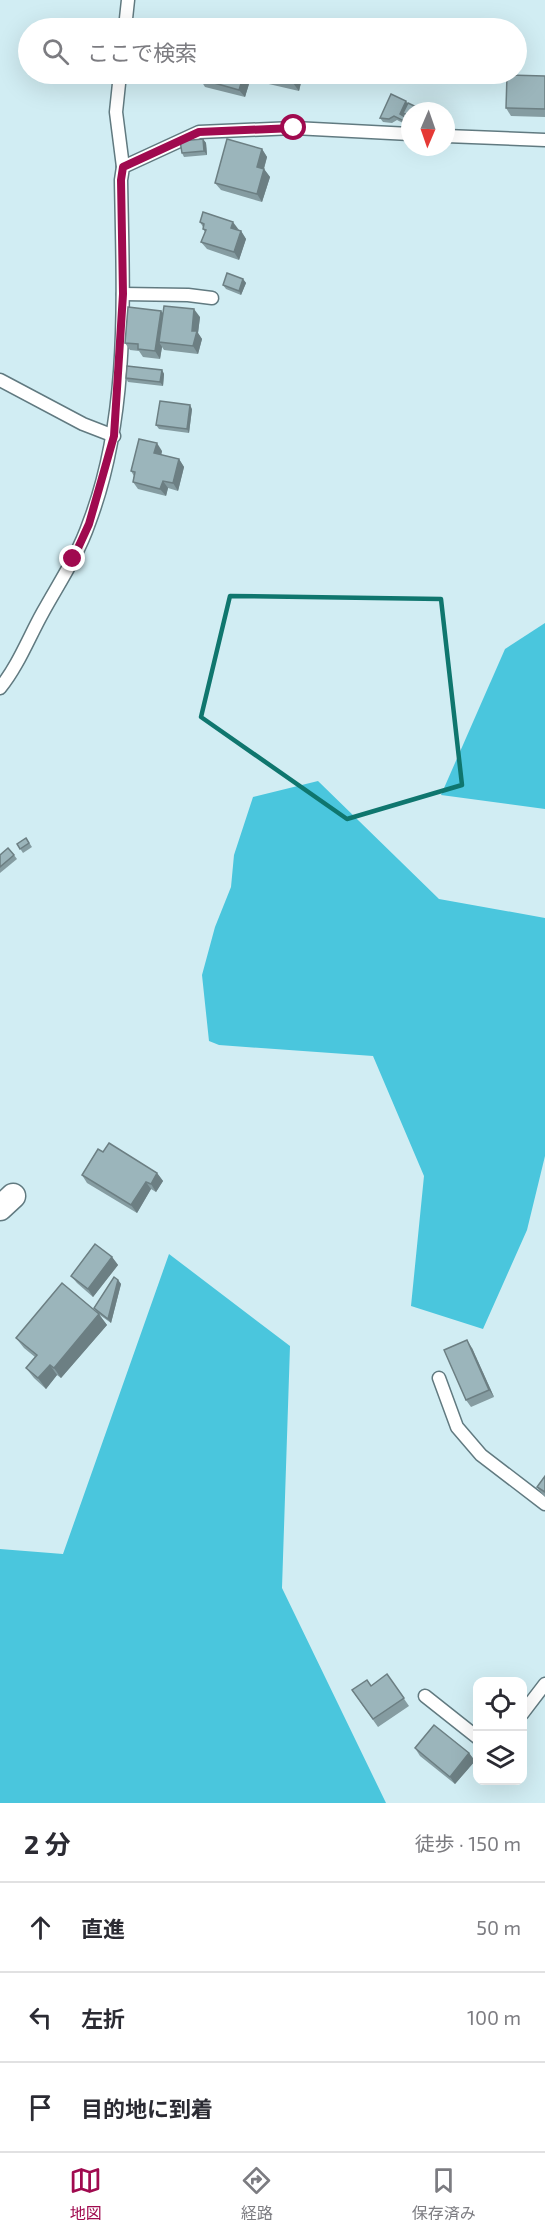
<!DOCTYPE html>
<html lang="ja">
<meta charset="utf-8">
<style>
:root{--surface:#fff;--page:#f7f7f7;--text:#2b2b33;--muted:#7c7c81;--line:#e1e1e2;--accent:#a00a4f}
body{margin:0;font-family:"Exo 2","Noto Sans JP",sans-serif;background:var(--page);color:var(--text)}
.controls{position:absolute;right:18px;bottom:18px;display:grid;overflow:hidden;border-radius:12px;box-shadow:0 6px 24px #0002}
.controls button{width:54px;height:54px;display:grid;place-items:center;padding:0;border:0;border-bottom:2px solid var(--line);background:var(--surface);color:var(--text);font:30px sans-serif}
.compass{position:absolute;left:401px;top:102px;width:54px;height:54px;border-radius:50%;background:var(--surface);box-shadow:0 6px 24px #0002;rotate:182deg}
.stop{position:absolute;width:18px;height:18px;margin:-14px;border:4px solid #a00a4f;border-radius:50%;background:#fff}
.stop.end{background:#a00a4f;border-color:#fff;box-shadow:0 2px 6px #0008}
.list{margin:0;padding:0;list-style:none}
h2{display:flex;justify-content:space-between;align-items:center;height:78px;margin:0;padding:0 24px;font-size:26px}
h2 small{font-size:20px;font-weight:400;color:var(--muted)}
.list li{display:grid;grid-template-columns:39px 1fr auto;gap:18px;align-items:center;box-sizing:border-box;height:90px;padding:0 24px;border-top:2px solid var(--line)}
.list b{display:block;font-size:22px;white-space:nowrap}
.list em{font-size:20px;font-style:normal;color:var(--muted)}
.icon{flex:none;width:33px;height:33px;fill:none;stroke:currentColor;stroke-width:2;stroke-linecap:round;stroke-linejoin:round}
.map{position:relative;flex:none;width:545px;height:1803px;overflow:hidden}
.search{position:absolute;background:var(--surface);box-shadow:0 6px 24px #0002;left:18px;right:18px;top:18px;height:66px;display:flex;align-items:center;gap:15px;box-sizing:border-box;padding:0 21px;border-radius:33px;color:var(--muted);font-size:22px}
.sheet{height:348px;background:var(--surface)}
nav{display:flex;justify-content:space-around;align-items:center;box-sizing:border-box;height:84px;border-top:2px solid var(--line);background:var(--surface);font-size:16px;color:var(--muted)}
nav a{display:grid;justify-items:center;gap:3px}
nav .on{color:var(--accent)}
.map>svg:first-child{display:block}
.forest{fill:#4ac6dd}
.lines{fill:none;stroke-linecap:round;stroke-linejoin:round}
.service-casing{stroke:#617a80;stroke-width:15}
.minor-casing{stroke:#617a80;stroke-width:27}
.service{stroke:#fff;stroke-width:12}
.minor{stroke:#fff;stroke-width:24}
.wall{fill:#859ca1}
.shaded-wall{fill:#6c7f83}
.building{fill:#9bb5bb;stroke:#6c7f83;stroke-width:1.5}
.route{stroke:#a00a4f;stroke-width:8}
.marked{fill:none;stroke:#0f766e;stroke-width:4.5;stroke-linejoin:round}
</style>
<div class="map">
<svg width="545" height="1803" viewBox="0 0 545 1803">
<rect width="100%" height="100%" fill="#d1edf3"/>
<g class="forest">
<polygon points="545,623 545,809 441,795 505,649"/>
<polygon points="318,781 439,899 545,918 545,1156 527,1230 483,1329 411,1306 424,1176 373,1056 219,1045 209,1041 202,975 215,927 231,887 234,855 253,797"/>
<polygon points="169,1254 290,1346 282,1588 386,1803 0,1803 0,1549 63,1554"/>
</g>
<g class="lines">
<g class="service-casing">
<g id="service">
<polyline points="125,28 128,0"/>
<polyline points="120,74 116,112 123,167"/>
<polyline points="446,136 545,140"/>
<polyline points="123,294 188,295 212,298"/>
<polyline points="0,380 83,424 114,436"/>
<path d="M 0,688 C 18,666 29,637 43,612 C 59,583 78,555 89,523 C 130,415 123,295 121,180 L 123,167 L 199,132 L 294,128 L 410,134"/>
<polyline points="439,1378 457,1427 481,1455 545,1504"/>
<polyline points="425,1696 478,1738"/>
<polyline points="522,1714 545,1684"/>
</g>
</g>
<g class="minor-casing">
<polyline id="minor" points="0,1208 13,1196"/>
</g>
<use href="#service" class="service"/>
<use href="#minor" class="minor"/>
</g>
<g class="wall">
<polygon points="202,74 252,74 245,97 205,87 200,79"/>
<polygon points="255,74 303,74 299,91 260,82"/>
<polygon points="545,76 545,117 511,116 506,108"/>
<polygon points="406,101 410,111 410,119 406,117 404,115 404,116 408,121 407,125 397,120 392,123 383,122 380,118"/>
<polygon points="203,139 206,143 207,155 184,157 182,153"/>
<polygon points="262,149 267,157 264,169 270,177 262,202 221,190 215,183"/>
<polygon points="200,222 241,231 246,239 239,260 207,249 201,242 205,232 203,229 203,227"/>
<polygon points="243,279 246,283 241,295 226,289 223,285"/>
<polygon points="161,311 163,313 200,317 198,333 202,339 198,354 164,350 162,347 160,359 143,357 139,351 130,350 125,343"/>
<polygon points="162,370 164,374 163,386 128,382 126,378"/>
<polygon points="192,409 189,433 159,429 156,425"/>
<polygon points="162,451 161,455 179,459 184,467 178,491 168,488 166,496 138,489 133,482 134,476 131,471"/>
<polygon points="26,838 32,847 23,853 17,844"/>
<polygon points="0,855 14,855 17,859 0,873"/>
<polygon points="103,1152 157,1173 163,1181 156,1192 151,1189 137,1213 87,1183 82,1175"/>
<polygon points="112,1257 118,1265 93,1297 77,1283 71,1276"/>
<polygon points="118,1280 121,1284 111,1323 97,1313 107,1325 61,1378 57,1375 46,1389 34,1378 26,1368 35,1357 24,1348 16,1338 97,1312 94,1308"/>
<polygon points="472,1348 494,1397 471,1407 466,1400"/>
<polygon points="545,1476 545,1497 543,1495 537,1487"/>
<polygon points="387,1674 409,1706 378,1727 352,1690 371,1686"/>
<polygon points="415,1748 469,1753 475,1761 455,1784 420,1756"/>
</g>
<g class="shaded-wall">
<polygon points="244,74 252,74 245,97 239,90"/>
<polygon points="296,74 303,74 299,91 293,83"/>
<polygon points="406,101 408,105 403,113 404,115 403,118 400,114"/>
<polygon points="405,117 408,121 407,125 404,121"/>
<polygon points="203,139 206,143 207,155 204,151"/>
<polygon points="262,149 267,157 262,175 257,167"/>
<polygon points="264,169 270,177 262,202 257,194"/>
<polygon points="233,222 239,230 231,228"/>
<polygon points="241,231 246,239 239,260 234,252"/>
<polygon points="243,279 246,283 241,295 239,291"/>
<polygon points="194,309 200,317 198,333 202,339 198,354 193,346 192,331"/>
<polygon points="161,311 167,318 159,342 162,347 160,359 155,351"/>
<polygon points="162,370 164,374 163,386 160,382"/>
<polygon points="190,405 192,409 189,433 187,429"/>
<polygon points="157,443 162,451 160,461 154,453"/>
<polygon points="179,459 184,467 178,491 173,483"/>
<polygon points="163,481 168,488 166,496 160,489"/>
<polygon points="157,1173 163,1181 156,1192 151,1184"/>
<polygon points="146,1182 151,1189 137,1213 131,1205"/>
<polygon points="112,1257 118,1265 93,1297 88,1289"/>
<polygon points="118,1280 121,1284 111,1323 108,1319"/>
<polygon points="99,1314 107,1325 61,1378 54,1368"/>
<polygon points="467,1340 472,1348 494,1397 489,1390"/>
<polygon points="50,1365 57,1375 46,1389 38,1378"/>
<polygon points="469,1753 475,1761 455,1784 450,1777"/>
</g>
<g class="building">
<polygon points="202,74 244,74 239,90 200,79"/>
<polygon points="255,74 296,74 293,83"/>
<polygon points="507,75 545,76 545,109 506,108"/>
<polygon points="391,94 406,101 400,114 405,117 404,121 394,116 389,119 380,118"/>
<polygon points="408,103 425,111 410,111 410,116 403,113"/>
<polygon points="203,139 204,151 182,153 180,141"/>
<polygon points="227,139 262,149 257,167 264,169 257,194 215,183"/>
<polygon points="203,212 233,222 231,228 241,231 234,252 201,242 206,230 203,229 204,224 200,222"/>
<polygon points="227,273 243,279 239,291 223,285"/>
<polygon points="164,306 194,309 192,331 197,331 193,346 159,342"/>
<polygon points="128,307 161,311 155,351 138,349 138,344 125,343"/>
<polygon points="127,366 162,370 160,382 126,378"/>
<polygon points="160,401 190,405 187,429 156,425"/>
<polygon points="139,439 157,443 154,453 179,459 173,483 163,481 160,489 133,482 135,472 131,471"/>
<polygon points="26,838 29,843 20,849 17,844"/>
<polygon points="8,848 14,855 0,867 0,855"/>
<polygon points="109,1143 157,1173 151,1184 146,1182 131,1205 82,1175 98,1149 103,1152"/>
<polygon points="95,1244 112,1257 88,1289 71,1276"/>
<polygon points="114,1277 118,1280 108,1319 94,1308"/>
<polygon points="62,1283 99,1314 54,1368 50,1365 38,1378 26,1368 37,1355 16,1338"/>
<polygon points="467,1340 489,1390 466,1400 444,1350"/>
<polygon points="545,1476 545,1492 537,1487"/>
<polygon points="387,1674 404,1698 373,1719 352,1690 367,1680 371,1686"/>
<polygon points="434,1725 469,1753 450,1777 415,1748"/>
</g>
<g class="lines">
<polyline class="route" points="73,559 89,524 114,436 123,294 121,180 123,167 199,132 294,128"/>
</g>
<path class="marked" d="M 230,596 L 441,599 L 462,785 L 347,819 L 201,717 Z"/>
</svg>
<div class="controls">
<button><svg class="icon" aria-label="locate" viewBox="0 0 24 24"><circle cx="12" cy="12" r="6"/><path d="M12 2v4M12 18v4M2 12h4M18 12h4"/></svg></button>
<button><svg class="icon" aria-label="layers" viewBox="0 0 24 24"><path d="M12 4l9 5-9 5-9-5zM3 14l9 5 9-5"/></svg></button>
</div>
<svg class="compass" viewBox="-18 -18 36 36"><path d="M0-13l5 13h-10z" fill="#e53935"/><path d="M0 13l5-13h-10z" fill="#7c7c81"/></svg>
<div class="stop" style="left:294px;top:128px"></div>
<div class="stop end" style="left:73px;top:559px"></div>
<div class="search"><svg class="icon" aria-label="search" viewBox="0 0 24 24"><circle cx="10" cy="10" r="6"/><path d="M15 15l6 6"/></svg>ここで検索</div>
</div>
<section class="sheet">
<h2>2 分<small>徒歩 · 150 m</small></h2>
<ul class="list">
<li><svg class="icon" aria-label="ahead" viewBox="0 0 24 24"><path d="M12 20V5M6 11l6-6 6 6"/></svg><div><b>直進</b></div><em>50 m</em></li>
<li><svg class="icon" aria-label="left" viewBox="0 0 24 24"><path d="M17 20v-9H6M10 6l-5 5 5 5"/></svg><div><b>左折</b></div><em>100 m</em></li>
<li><svg class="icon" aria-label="arrive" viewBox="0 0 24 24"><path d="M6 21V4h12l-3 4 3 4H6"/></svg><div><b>目的地に到着</b></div></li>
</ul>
</section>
<nav>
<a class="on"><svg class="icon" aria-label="map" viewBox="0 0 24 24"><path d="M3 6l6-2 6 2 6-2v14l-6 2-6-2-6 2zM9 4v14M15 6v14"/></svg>地図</a>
<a><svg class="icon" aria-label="directions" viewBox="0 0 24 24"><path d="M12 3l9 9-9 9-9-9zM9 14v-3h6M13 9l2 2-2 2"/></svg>経路</a>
<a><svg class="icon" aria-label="saved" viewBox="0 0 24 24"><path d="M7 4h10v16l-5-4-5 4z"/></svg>保存済み</a>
</nav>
